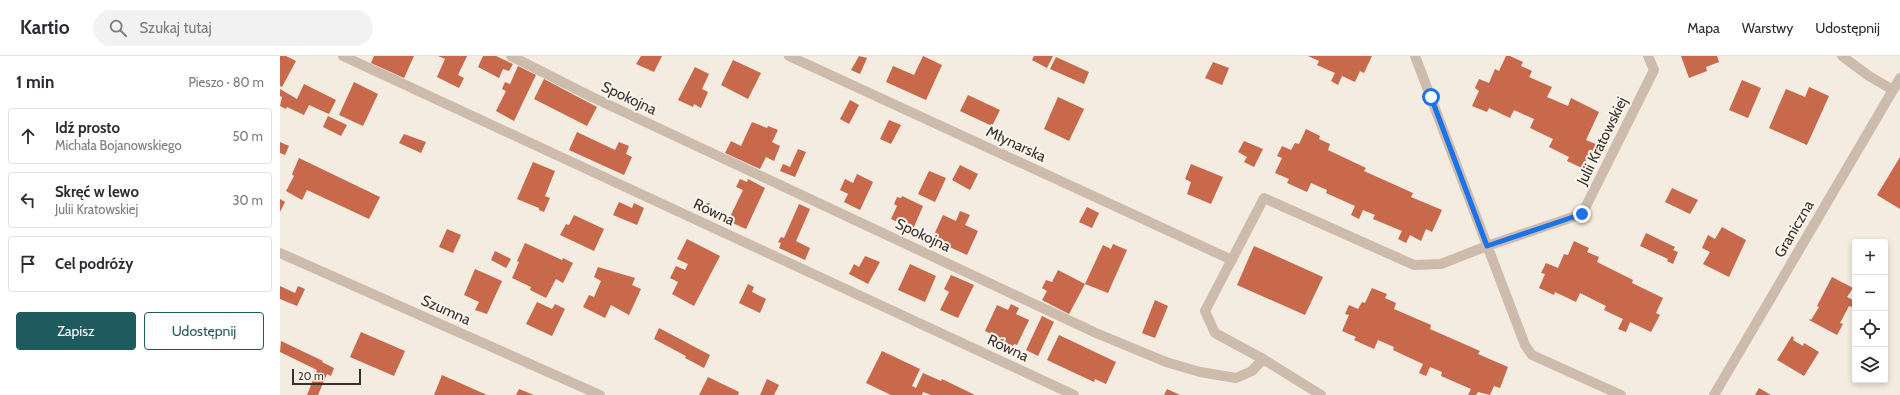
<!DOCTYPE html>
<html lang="pl">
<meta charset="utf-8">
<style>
:root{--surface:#fff;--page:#f2f2f3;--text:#2b2b33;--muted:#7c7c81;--line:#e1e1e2;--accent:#1f5a5e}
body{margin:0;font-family:Cabin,sans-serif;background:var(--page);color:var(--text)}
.controls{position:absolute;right:12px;bottom:12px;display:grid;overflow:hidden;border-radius:4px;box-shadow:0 2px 6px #0003}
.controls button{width:36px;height:36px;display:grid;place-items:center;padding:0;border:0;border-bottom:1px solid var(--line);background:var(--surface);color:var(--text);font:20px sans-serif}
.scale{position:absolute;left:12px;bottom:10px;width:69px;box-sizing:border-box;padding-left:4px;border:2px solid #3b302b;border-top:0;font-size:11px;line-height:14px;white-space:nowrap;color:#3b302b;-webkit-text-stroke:3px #fbf5ee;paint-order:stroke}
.stop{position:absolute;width:12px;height:12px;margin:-9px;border:3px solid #1a73e8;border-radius:50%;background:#fff}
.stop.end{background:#1a73e8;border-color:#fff;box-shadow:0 1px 4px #0008}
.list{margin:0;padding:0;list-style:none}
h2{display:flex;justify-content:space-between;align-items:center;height:52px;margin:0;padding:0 16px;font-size:17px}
h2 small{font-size:13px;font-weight:400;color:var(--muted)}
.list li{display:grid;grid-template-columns:26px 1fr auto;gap:12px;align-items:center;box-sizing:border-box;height:56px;margin:0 8px 8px;padding:0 8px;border:1px solid var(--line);border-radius:4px}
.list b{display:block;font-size:15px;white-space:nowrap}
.list p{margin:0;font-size:13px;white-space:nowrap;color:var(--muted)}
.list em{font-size:13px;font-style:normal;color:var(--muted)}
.actions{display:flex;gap:8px;padding:12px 16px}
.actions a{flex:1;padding:9px 0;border:1px solid var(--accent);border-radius:4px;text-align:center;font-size:14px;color:var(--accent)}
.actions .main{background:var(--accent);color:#fff}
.icon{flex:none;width:22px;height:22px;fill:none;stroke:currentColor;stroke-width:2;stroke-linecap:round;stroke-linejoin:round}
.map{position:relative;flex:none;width:1620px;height:339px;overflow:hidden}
header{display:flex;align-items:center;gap:24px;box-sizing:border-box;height:56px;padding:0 20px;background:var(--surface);border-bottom:1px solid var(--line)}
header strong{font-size:19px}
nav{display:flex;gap:22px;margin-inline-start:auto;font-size:14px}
.search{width:280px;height:36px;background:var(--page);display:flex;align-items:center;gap:10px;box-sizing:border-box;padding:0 14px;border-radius:22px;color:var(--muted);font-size:15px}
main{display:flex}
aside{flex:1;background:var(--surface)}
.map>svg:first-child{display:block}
.building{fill:#c8694b}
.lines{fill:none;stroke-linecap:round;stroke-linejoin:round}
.service{stroke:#cdbbac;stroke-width:10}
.minor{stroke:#cdbbac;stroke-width:10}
.route{stroke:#1a73e8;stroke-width:5}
.labels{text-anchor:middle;stroke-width:4;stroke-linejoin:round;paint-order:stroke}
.street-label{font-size:15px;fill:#3b302b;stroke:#fbf5ee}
</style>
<header>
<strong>Kartio</strong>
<div class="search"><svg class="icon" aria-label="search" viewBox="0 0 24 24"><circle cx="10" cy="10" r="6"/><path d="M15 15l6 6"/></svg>Szukaj tutaj</div>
<nav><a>Mapa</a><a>Warstwy</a><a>Udostępnij</a></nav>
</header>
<main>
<aside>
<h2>1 min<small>Pieszo · 80 m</small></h2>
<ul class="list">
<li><svg class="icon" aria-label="ahead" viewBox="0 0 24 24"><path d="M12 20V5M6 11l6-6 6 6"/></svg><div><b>Idź prosto</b><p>Michała Bojanowskiego</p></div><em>50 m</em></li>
<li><svg class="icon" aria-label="left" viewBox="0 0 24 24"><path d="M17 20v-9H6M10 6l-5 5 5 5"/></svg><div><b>Skręć w lewo</b><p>Julii Kratowskiej</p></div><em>30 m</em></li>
<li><svg class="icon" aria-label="arrive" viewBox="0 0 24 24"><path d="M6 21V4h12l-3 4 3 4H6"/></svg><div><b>Cel podróży</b></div></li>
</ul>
<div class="actions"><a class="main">Zapisz</a><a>Udostępnij</a></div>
</aside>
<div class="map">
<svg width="1620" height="339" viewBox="0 0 1620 339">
<rect width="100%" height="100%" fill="#f4ebe1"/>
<g class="building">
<polygon points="0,0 6,0 16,5 2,31 0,30"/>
<polygon points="94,0 134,0 124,22 91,7"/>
<polygon points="158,0 187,0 178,19 184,22 179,32 157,21 165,3"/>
<polygon points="203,0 216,0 233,8 229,15 223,13 219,22 198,11"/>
<polygon points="361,0 382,0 374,16 356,8"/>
<polygon points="579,0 587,2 580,18 571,14"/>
<polygon points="643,0 662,9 646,44 606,26 613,10 634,19"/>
<polygon points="754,0 773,0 767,12 752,4"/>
<polygon points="1028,0 1092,0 1084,17 1080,15 1075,26 1062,20 1058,29 1051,25 1055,17 1037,9 1039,5"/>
<polygon points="1226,0 1230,0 1243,6 1241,10 1252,15 1249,21 1272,31 1267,41 1288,50 1291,42 1319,56 1306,84 1318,89 1313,100 1309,98 1302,112 1287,105 1289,101 1269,91 1273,83 1250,72 1254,63 1234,54 1230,62 1209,52 1207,56 1192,50 1199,35 1195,32 1199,23 1209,27 1215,13 1219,15"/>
<polygon points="1401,0 1437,0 1439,6 1426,11 1427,15 1409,22"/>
<polygon points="776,1 809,16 804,28 770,13"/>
<polygon points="453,4 481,17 468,43 441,29"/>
<polygon points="933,6 949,12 942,29 925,22"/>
<polygon points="238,10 256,19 234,65 216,55 226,35 222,33 225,26 230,28"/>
<polygon points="415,11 429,18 422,33 428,36 421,52 414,48 413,51 398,44"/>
<polygon points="264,23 317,51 307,70 254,43"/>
<polygon points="1462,24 1481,32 1468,62 1449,54"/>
<polygon points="74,26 98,38 83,70 59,59"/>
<polygon points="24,28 56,44 49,58 29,49 24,59 7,51 6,53 0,50 2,41 0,40 0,33 17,43"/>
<polygon points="1529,31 1549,40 1527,89 1489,72 1506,33 1525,41"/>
<polygon points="688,39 720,54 712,70 680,55"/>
<polygon points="778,41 804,53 789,85 764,73"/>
<polygon points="570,44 579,49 569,68 560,63"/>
<polygon points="48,60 67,69 61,80 43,71"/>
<polygon points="609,64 621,69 611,88 600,83"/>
<polygon points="472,66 487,72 488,70 498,74 492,86 500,90 494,105 486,101 480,113 445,97 451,85 461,90"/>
<polygon points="1026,73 1040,80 1039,83 1050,88 1048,94 1086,112 1084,115 1133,137 1131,141 1162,154 1152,176 1146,173 1141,185 1130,179 1126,187 1118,183 1122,175 1093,163 1095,159 1083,154 1079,163 1071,159 1075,150 1046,137 1047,134 1031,127 1027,136 1007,127 1009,123 995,117 1002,102 997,100 1002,90 1011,94 1015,87 1019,88"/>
<polygon points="297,76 335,94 339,86 349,90 346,98 352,101 344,119 289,94"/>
<polygon points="124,78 146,86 141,97 119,87"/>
<polygon points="964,85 983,93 974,111 964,106 967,101 958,96"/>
<polygon points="0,86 9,90 5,99 0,97"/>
<polygon points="518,93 526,96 515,121 500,115 503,108 510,111"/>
<polygon points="1620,101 1620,153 1597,139"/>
<polygon points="19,102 100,141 89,163 27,134 22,144 6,135 14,120 12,118"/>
<polygon points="253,106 275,115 265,140 270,142 264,156 259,154 259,152 237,143"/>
<polygon points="911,108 943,121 931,148 907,138 911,126 905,123"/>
<polygon points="680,109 698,118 690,134 672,124"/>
<polygon points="649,115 666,122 655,146 638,138"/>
<polygon points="577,118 593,126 580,154 564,146 568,138 560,134 565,123 573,127"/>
<polygon points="460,123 467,126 468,123 485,132 466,173 448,165 463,134 456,131"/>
<polygon points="1392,132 1418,144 1410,158 1385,146"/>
<polygon points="622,140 643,150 633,173 611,163 617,150 614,148 617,141 621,142"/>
<polygon points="0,143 5,146 0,156"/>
<polygon points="339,146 352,152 354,147 364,152 357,169 333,159"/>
<polygon points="519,148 530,153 516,185 530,192 525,204 499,192 501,187 498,186 501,181 504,182"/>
<polygon points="807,151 819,157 812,172 799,166"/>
<polygon points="680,155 690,159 685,169 698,175 687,199 652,183 663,159 676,165"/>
<polygon points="294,159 324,173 314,195 280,179 286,168 289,169"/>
<polygon points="1442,171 1466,184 1449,221 1423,208 1430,196 1422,192 1428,179 1435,183"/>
<polygon points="167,173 181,179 173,197 159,191"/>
<polygon points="1366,177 1395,191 1393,194 1398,196 1393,208 1387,205 1388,203 1360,190"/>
<polygon points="407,183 440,200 414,250 392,238 398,226 390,222 396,210 405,214 408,208 397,203"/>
<polygon points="1294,185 1309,192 1307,196 1319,201 1317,206 1353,224 1352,227 1383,242 1376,257 1380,259 1371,276 1350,266 1346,276 1338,273 1343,263 1324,254 1326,250 1300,237 1296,246 1275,236 1274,239 1259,232 1265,218 1261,217 1266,207 1278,212 1284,198 1288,199"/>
<polygon points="245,187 282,204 283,202 293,207 283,227 276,223 266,242 250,234 251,231 232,222 239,206 237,205"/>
<polygon points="833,188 847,194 828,237 805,228 789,258 762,244 767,235 762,232 766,224 772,226 778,214 805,228 823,189 831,193"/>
<polygon points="974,190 1043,221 1025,259 957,229"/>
<polygon points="215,195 231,203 226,212 211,204"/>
<polygon points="585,200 600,206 588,228 569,218 574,208 579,211"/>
<polygon points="630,208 656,220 645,246 618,234"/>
<polygon points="318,211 355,222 352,229 361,233 349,259 331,249 325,262 303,251 309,239 314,241 321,225 314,221"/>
<polygon points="195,213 222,225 207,258 195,254 199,246 184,239"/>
<polygon points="671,219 694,229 678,262 660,254 669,236 664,233"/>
<polygon points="1552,221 1573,232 1567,241 1575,245 1572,251 1569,250 1560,267 1563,268 1557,279 1529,264 1530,263 1531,264 1539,251 1537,250"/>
<polygon points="468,228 474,231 472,236 486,243 480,257 459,247"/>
<polygon points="0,230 15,237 18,230 25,233 17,250 0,243"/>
<polygon points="1092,232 1107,238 1105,242 1116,247 1114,253 1151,269 1150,273 1200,295 1198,298 1228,311 1220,332 1214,330 1210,339 1198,336 1196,339 1188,339 1191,333 1161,320 1162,316 1150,311 1146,320 1139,317 1143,308 1113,294 1114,291 1098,284 1094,293 1074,284 1076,281 1062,275 1069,259 1065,258 1069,249 1078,253 1082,246 1085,247"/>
<polygon points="875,244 888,250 875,282 862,277"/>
<polygon points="257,246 272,253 275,248 285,253 272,280 246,268"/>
<polygon points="731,248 739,252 736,258 749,264 737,289 734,288 731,295 722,290 725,284 705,275 717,249 728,254"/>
<polygon points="762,260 774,266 758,300 746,294"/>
<polygon points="379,272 430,299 424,312 405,302 406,300 404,299 374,283"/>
<polygon points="81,276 125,295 114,320 70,301"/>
<polygon points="779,279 836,306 826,328 815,323 814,326 767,304"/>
<polygon points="1512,280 1514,282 1513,284 1523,290 1524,287 1539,296 1524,320 1497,304"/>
<polygon points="1,285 43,305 42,306 54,312 51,320 47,318 38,339 27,339 37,314 0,296"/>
<polygon points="602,295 640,313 632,330 636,332 643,317 661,325 662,323 695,339 651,339 643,336 642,339 611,339 586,327"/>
<polygon points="162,319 207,339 154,339"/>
<polygon points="428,321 459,336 458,339 419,339"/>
<polygon points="487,323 499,329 494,339 480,339"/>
<polygon points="1479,332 1491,339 1475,339"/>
<polygon points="239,333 254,339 236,339"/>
<polygon points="887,333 900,339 884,339"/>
</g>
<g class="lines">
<polyline class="service" points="983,303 935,277 925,255 984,142 1134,209 1161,208 1207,190"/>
<g class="minor">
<polyline points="63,0 794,339"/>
<polyline points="231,0 312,41 816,277 886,306 920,316 956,322 972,315 983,303 1041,339"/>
<polyline points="509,0 952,204"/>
<polyline points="1135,0 1245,289 1252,299 1341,339"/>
<polyline points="1562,0 1589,20 1613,34"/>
<polyline points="1207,190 1302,158 1374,14 1368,0"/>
<polyline points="0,197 320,339"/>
<polyline points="1434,339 1620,22"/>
</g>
</g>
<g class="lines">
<polyline class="route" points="1151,41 1207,190 1302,158"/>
</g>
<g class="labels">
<g class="street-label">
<text transform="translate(349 42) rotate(25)" y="5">Spokojna</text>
<text transform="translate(1322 85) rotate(-64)" y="5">Julii Kratowskiej</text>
<text transform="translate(736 88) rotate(25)" y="5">Młynarska</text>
<text transform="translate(434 156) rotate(25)" y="5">Równa</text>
<text transform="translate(1514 173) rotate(-60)" y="5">Graniczna</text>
<text transform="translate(643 179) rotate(25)" y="5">Spokojna</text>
<text transform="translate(166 254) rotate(24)" y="5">Szumna</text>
<text transform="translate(728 292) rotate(25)" y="5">Równa</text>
</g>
</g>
</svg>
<div class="controls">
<button>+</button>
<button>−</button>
<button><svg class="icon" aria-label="locate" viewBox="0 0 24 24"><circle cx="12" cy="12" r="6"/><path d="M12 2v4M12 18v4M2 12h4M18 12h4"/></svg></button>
<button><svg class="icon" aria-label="layers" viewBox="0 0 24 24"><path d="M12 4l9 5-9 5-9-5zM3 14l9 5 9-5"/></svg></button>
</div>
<div class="scale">20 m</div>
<div class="stop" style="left:1151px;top:41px"></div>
<div class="stop end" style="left:1302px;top:158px"></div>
</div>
</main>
